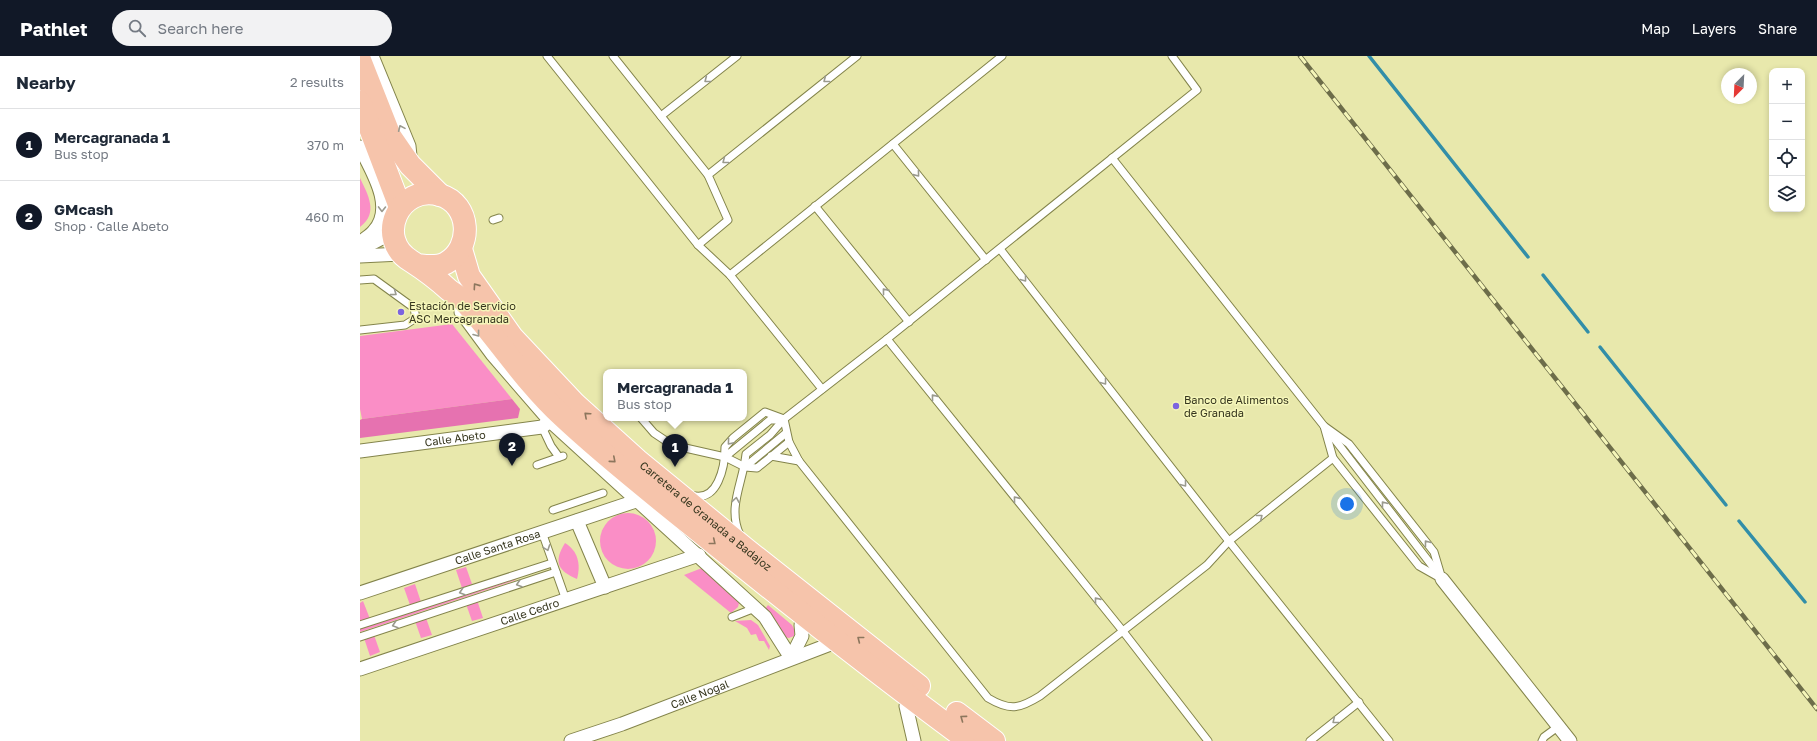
<!DOCTYPE html>
<meta charset="utf-8">
<style>
:root{--surface:#fff;--page:#f2f2f3;--text:#1f2937;--muted:#747a83;--line:#e0e1e3;--accent:#111827}
body{margin:0;font-family:"Golos Text",sans-serif;background:var(--page);color:var(--text)}
.controls{position:absolute;right:12px;top:12px;display:grid;overflow:hidden;border-radius:8px;box-shadow:0 2px 6px #0003}
.controls button{width:36px;height:36px;display:grid;place-items:center;padding:0;border:0;border-bottom:1px solid var(--line);background:var(--surface);color:var(--text);font:20px sans-serif}
.compass{position:absolute;left:1361px;top:12px;width:36px;height:36px;border-radius:50%;background:var(--surface);box-shadow:0 2px 6px #0003;rotate:204deg}
.you{position:absolute;left:987px;top:448px;width:14px;height:14px;margin:-10px;border:3px solid #fff;border-radius:50%;background:#1a73e8;box-shadow:0 0 0 6px #1a73e833}
.badge{display:grid;place-items:center;width:26px;height:26px;border-radius:50%;background:var(--accent);color:#fff;font-size:13px;font-weight:700}
.pin{position:absolute;translate:-50% -33px;filter:drop-shadow(0 1px 2px #0008)}
.pin::after{content:'';position:absolute;top:21px;width:14px;height:12px;background:inherit;clip-path:polygon(0 0,100% 0,50% 100%)}
.popup{position:absolute;left:243px;top:313px;width:144px;height:52px;box-sizing:border-box;display:grid;place-content:center;border-radius:8px;background:var(--surface);filter:drop-shadow(0 1px 3px #0005);font-size:13px;white-space:nowrap;color:var(--muted)}
.popup b{font-size:15px;color:var(--text)}
.popup::after{content:'';position:absolute;left:50%;top:100%;margin-left:-8px;border:8px solid transparent;border-top-color:var(--surface)}
.list{margin:0;padding:0;list-style:none}
h2{display:flex;justify-content:space-between;align-items:center;height:52px;margin:0;padding:0 16px;font-size:17px}
h2 small{font-size:13px;font-weight:400;color:var(--muted)}
.list li{display:grid;grid-template-columns:26px 1fr auto;gap:12px;align-items:center;box-sizing:border-box;height:72px;padding:0 16px;border-top:1px solid var(--line)}
.list b{display:block;font-size:15px;white-space:nowrap}
.list p{margin:0;font-size:13px;white-space:nowrap;color:var(--muted)}
.list em{font-size:13px;font-style:normal;color:var(--muted)}
.icon{flex:none;width:22px;height:22px;fill:none;stroke:currentColor;stroke-width:2;stroke-linecap:round;stroke-linejoin:round}
.map{position:relative;flex:none;width:1457px;height:685px;overflow:hidden}
header{display:flex;align-items:center;gap:24px;box-sizing:border-box;height:56px;padding:0 20px;background:var(--accent);color:#fff}
header strong{font-size:19px}
nav{display:flex;gap:22px;margin-inline-start:auto;font-size:14px}
.search{width:280px;height:36px;background:var(--page);display:flex;align-items:center;gap:10px;box-sizing:border-box;padding:0 14px;border-radius:22px;color:var(--muted);font-size:15px}
main{display:flex}
aside{flex:1;background:var(--surface)}
.map>svg:first-child{display:block}
.green{fill:#fa8ec6}
.forest{fill:#e672b0}
.lines{fill:none;stroke-linecap:round;stroke-linejoin:round}
.stream{stroke:#328ea8;stroke-width:3.5}
.service-casing{stroke:#83844b;stroke-width:9}
.minor-casing{stroke:#83844b;stroke-width:15}
.trunk-casing{stroke:#fff;stroke-width:24}
.service{stroke:#fff;stroke-width:7}
.minor{stroke:#fff;stroke-width:13}
.trunk{stroke:#f6c4ab;stroke-width:22}
.rail-casing{stroke:#6d6d4a;stroke-width:4.5}
.rail{stroke:#f5f6b9;stroke-width:3;stroke-dasharray:9;stroke-linecap:butt}
.oneway{stroke:#9a9a8e}
.oneway2{stroke:#8c765d}
.poi-dot{fill:#7c64df;stroke:#f5f6b9;stroke-width:1.5}
.labels{text-anchor:middle;stroke-width:3;stroke-linejoin:round;paint-order:stroke}
.poi-label{font-size:11px;fill:#36361e;stroke:#f5f6b9;text-anchor:start}
.street-label{font-size:11px;fill:#36361e;stroke:#f5f6b9}
</style>
<header>
<strong>Pathlet</strong>
<div class="search"><svg class="icon" aria-label="search" viewBox="0 0 24 24"><circle cx="10" cy="10" r="6"/><path d="M15 15l6 6"/></svg>Search here</div>
<nav><a>Map</a><a>Layers</a><a>Share</a></nav>
</header>
<main>
<aside>
<h2>Nearby<small>2 results</small></h2>
<ul class="list">
<li><span class="badge">1</span><div><b>Mercagranada 1</b><p>Bus stop</p></div><em>370 m</em></li>
<li><span class="badge">2</span><div><b>GMcash</b><p>Shop · Calle Abeto</p></div><em>460 m</em></li>
</ul>
</aside>
<div class="map">
<svg width="1457" height="685" viewBox="0 0 1457 685">
<rect width="100%" height="100%" fill="#e8e8ac"/>
<g class="green">
<path d="M 0,122 C 8,139 19,157 0,171 Z"/>
<polygon points="92,268 152,343 2,363 0,353 0,280"/>
<circle cx="268" cy="485" r="28"/>
<path d="M 205,487 C 218,495 221,508 217,523 C 198,515 193,506 205,487 Z"/>
<polygon points="106,511 112,528 102,532 96,514"/>
<polygon points="342,512 379,547 378,551 371,557 324,519"/>
<polygon points="155,522 156,524 0,576 0,573"/>
<polygon points="55,528 61,546 50,549 44,532"/>
<polygon points="117,544 123,562 112,565 106,548"/>
<polygon points="3,545 10,563 0,566 0,547"/>
<polygon points="408,549 432,569 434,573 434,580 429,582 424,581 418,568 405,553"/>
<polygon points="66,562 72,579 61,582 55,565"/>
<polygon points="391,564 398,569 410,590 409,594 404,585 399,585 396,578 391,579 387,572 375,565"/>
<polygon points="14,579 20,596 10,600 4,582"/>
</g>
<polygon class="forest" points="152,343 160,353 158,362 0,382 0,364 2,363"/>
<g class="lines">
<g class="stream">
<polyline points="1009,0 1168,201"/>
<polyline points="1183,219 1228,276"/>
<polyline points="1240,291 1366,449"/>
<polyline points="1379,465 1445,546"/>
</g>
<g class="service-casing">
<g id="service">
<polyline points="187,0 338,189 370,219 462,333"/>
<polyline points="253,0 348,119"/>
<polyline points="301,60 377,0"/>
<polyline points="533,88 626,204"/>
<polyline points="752,102 964,370 973,402 1059,510 1082,523"/>
<polyline points="455,150 549,266"/>
<polyline points="133,164 139,162"/>
<polyline points="338,189 368,164 348,119 497,0"/>
<polyline points="640,193 864,479 1029,685"/>
<polyline points="370,219 642,0"/>
<polyline points="0,224 14,223 54,252 56,262 45,269 0,274"/>
<polyline points="527,283 762,574 848,685"/>
<polyline points="281,362 294,377 312,389 365,401 385,411 397,412 429,386"/>
<path d="M 424,363 L 429,386 L 439,405 L 628,642 C 650,655 659,653 680,640 L 847,509 L 869,485 L 973,402"/>
<polyline points="964,370 989,388 1074,496 1082,523"/>
<polyline points="182,371 191,390 199,401"/>
<polyline points="969,376 1080,520"/>
<polyline points="411,400 439,405"/>
<polyline points="365,401 410,364 420,364"/>
<polyline points="177,409 203,400"/>
<polyline points="385,411 426,377"/>
<path d="M 331,439 C 358,448 365,410 365,391 L 373,382 L 405,356 L 424,363"/>
<polyline points="193,454 243,437"/>
<polyline points="182,476 206,544"/>
<path d="M 380,479 C 367,451 383,427 386,398 L 410,379 L 424,363 L 527,283 L 837,34 L 812,0"/>
<polyline points="372,561 395,552"/>
<polyline points="0,569 192,507"/>
<polyline points="0,581 196,516"/>
<polyline points="950,685 999,646"/>
<polyline points="1182,685 1184,681 1199,670"/>
</g>
</g>
<g class="minor-casing">
<g id="minor">
<polyline points="12,0 49,90 50,100"/>
<path d="M 0,91 C 11,114 36,151 14,175 C 10,180 4,183 0,187"/>
<polyline points="1,193 20,183 31,168"/>
<polyline points="0,200 41,198"/>
<polyline points="101,256 132,298 190,365 405,561 431,602"/>
<path id="s1" d="M 0,395 L 182,371 L 190,365"/>
<polyline points="217,465 245,531"/>
<polyline points="1082,523 1210,685"/>
<path id="s2" d="M 0,537 L 276,445"/>
<polyline points="431,602 442,580 441,569"/>
<path id="s3" d="M 0,613 L 339,499"/>
<polyline points="546,650 554,685"/>
<path id="s4" d="M 211,685 L 262,668 L 468,589"/>
</g>
</g>
<g class="trunk-casing">
<g id="trunk">
<polyline points="0,4 30,80 50,109 80,139"/>
<polyline points="0,46 40,151"/>
<path id="s5" d="M 101,193 L 109,220 L 152,281 L 215,348 L 277,404 L 387,494 L 559,630"/>
<path d="M 57,209 C 67,210 77,212 86,207 C 113,192 111,148 80,139 C 39,127 14,183 51,205 C 65,214 77,223 89,234 C 94,238 100,241 105,246 C 137,282 166,327 202,360 C 252,407 307,449 361,493 C 442,558 524,623 609,685"/>
<polyline points="597,657 634,685"/>
</g>
</g>
<use href="#service" class="service"/>
<use href="#minor" class="minor"/>
<use href="#trunk" class="trunk"/>
<g class="rail-casing">
<polyline id="rail" points="940,0 1457,653"/>
</g>
<use href="#rail" class="rail"/>
</g>
<defs><path id="oneway-chevron" d="M-2-3.5L2.5 0L-2 3.5" fill="none" stroke-width="1.6" stroke-linecap="round" stroke-linejoin="round"/></defs>
<g class="oneway">
<use href="#oneway-chevron" transform="translate(347 24) rotate(142)"/>
<use href="#oneway-chevron" transform="translate(466 24) rotate(142)"/>
<use href="#oneway-chevron" transform="translate(41 72) rotate(-114)"/>
<use href="#oneway-chevron" transform="translate(365 105) rotate(142)"/>
<use href="#oneway-chevron" transform="translate(557 118) rotate(51)"/>
<use href="#oneway-chevron" transform="translate(22 153) rotate(91)"/>
<use href="#oneway-chevron" transform="translate(664 223) rotate(52)"/>
<use href="#oneway-chevron" transform="translate(525 235) rotate(-129)"/>
<use href="#oneway-chevron" transform="translate(34 237) rotate(36)"/>
<use href="#oneway-chevron" transform="translate(117 278) rotate(53)"/>
<use href="#oneway-chevron" transform="translate(744 326) rotate(52)"/>
<use href="#oneway-chevron" transform="translate(574 341) rotate(-129)"/>
<use href="#oneway-chevron" transform="translate(370 386) rotate(130)"/>
<use href="#oneway-chevron" transform="translate(824 428) rotate(52)"/>
<use href="#oneway-chevron" transform="translate(656 443) rotate(-129)"/>
<use href="#oneway-chevron" transform="translate(376 444) rotate(-81)"/>
<use href="#oneway-chevron" transform="translate(1024 448) rotate(-128)"/>
<use href="#oneway-chevron" transform="translate(900 461) rotate(-39)"/>
<use href="#oneway-chevron" transform="translate(1067 487) rotate(-128)"/>
<use href="#oneway-chevron" transform="translate(187 492) rotate(70)"/>
<use href="#oneway-chevron" transform="translate(159 528) rotate(162)"/>
<use href="#oneway-chevron" transform="translate(102 536) rotate(162)"/>
<use href="#oneway-chevron" transform="translate(737 544) rotate(-129)"/>
<use href="#oneway-chevron" transform="translate(35 569) rotate(162)"/>
<use href="#oneway-chevron" transform="translate(975 665) rotate(141)"/>
</g>
<g class="oneway2">
<use href="#oneway-chevron" transform="translate(116 230) rotate(-125)"/>
<use href="#oneway-chevron" transform="translate(227 359) rotate(-138)"/>
<use href="#oneway-chevron" transform="translate(253 404) rotate(41)"/>
<use href="#oneway-chevron" transform="translate(353 486) rotate(39)"/>
<use href="#oneway-chevron" transform="translate(500 583) rotate(-142)"/>
<use href="#oneway-chevron" transform="translate(603 662) rotate(-144)"/>
</g>
<g class="poi-dot">
<circle cx="41" cy="256" r="4"/>
<circle cx="816" cy="350" r="4"/>
</g>
<g class="labels">
<g class="poi-label">
<text x="49" y="254">Estación de Servicio<tspan x="49" dy="13">ASC Mercagranada</tspan></text>
<text x="824" y="348">Banco de Alimentos<tspan x="824" dy="13">de Granada</tspan></text>
</g>
<g class="street-label">
<text dy="4" stroke="none"><textPath href="#s1" startOffset="96">Calle Abeto</textPath></text>
<text dy="4" stroke="none"><textPath href="#s5" startOffset="367">Carretera de Granada a Badajoz</textPath></text>
<text dy="4" stroke="none"><textPath href="#s2" startOffset="145">Calle Santa Rosa</textPath></text>
<text dy="4" stroke="none"><textPath href="#s3" startOffset="179">Calle Cedro</textPath></text>
<text dy="4" stroke="none"><textPath href="#s4" startOffset="137">Calle Nogal</textPath></text>
</g>
</g>
</svg>
<div class="controls">
<button>+</button>
<button>−</button>
<button><svg class="icon" aria-label="locate" viewBox="0 0 24 24"><circle cx="12" cy="12" r="6"/><path d="M12 2v4M12 18v4M2 12h4M18 12h4"/></svg></button>
<button><svg class="icon" aria-label="layers" viewBox="0 0 24 24"><path d="M12 4l9 5-9 5-9-5zM3 14l9 5 9-5"/></svg></button>
</div>
<svg class="compass" viewBox="-18 -18 36 36"><path d="M0-13l5 13h-10z" fill="#e53935"/><path d="M0 13l5-13h-10z" fill="#747a83"/></svg>
<div class="you"></div>
<div class="pin badge" style="left:315px;top:411px">1</div>
<div class="popup"><b>Mercagranada 1</b>Bus stop</div>
<div class="pin badge" style="left:152px;top:410px">2</div>
</div>
</main>
